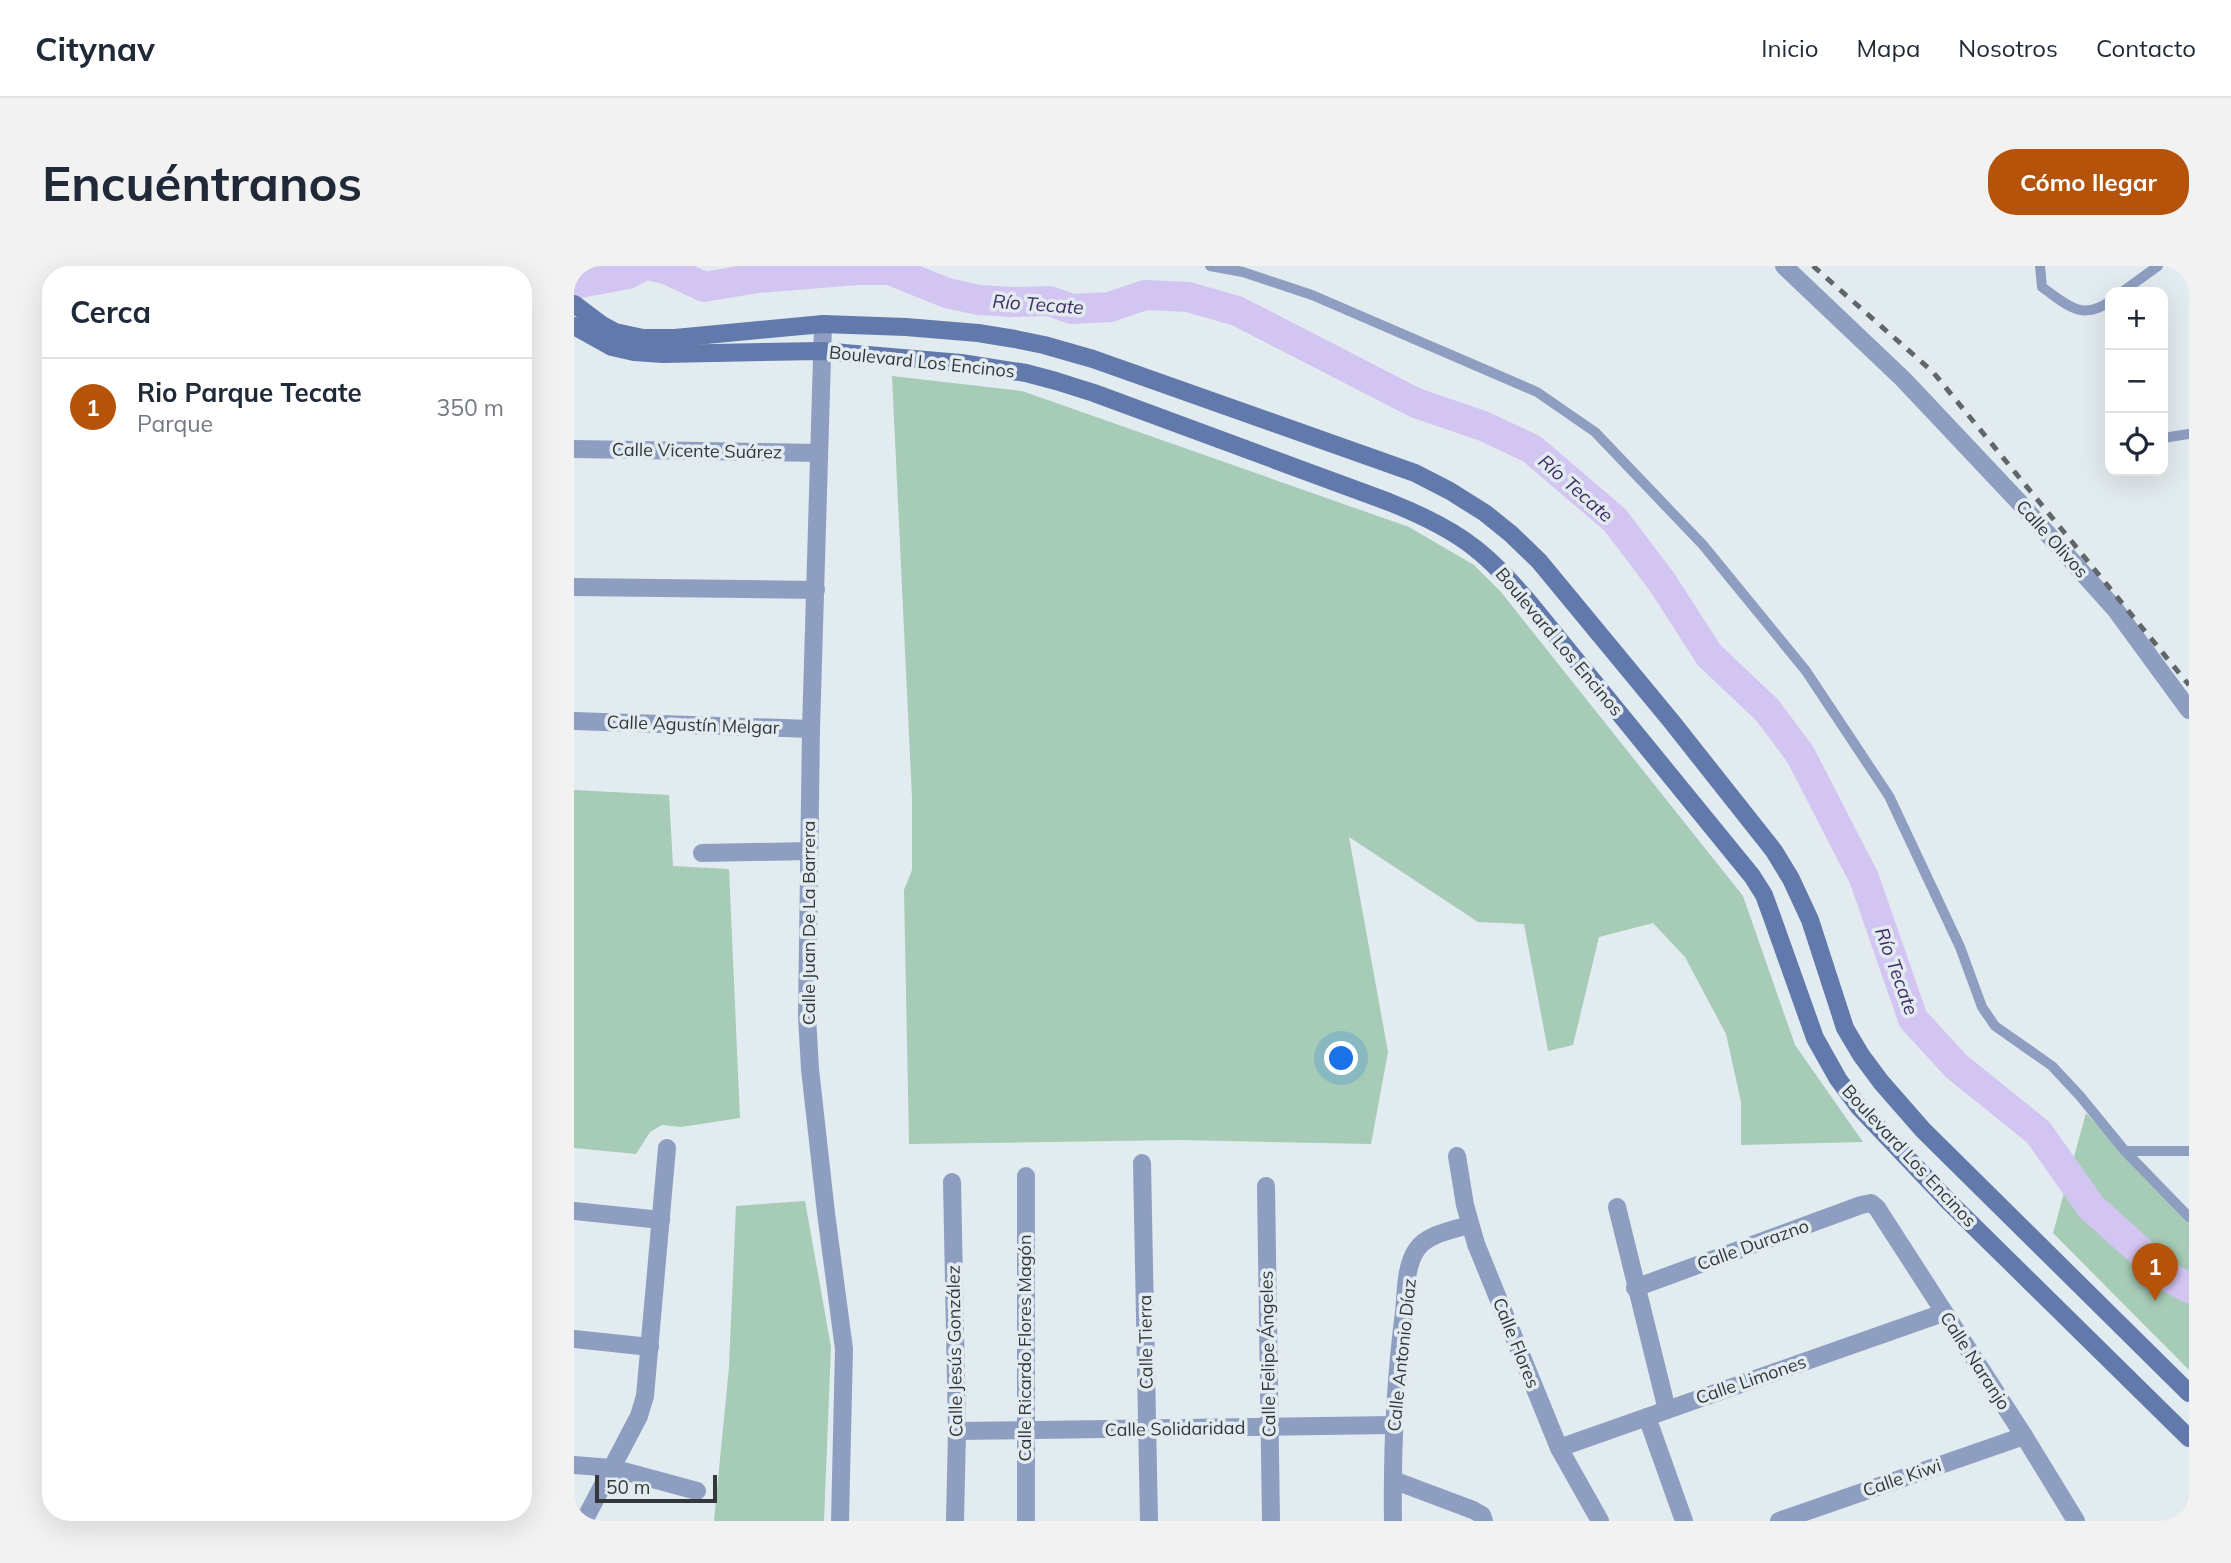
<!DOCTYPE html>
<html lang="es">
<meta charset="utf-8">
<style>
:root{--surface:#fff;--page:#f2f2f3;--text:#1f2937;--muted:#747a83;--line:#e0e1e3;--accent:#b45309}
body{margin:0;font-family:Mulish,sans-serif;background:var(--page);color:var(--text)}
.controls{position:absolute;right:21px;top:21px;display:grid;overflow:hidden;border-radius:14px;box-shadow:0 7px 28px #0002}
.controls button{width:63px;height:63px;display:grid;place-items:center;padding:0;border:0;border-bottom:2px solid var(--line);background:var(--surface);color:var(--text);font:35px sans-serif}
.scale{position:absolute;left:21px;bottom:18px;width:122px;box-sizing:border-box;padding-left:7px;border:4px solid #35383a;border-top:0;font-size:19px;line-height:24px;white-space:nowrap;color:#35383a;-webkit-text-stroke:5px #e2ebef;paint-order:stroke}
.you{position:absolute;left:768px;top:793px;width:24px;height:24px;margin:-18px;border:5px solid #fff;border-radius:50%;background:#1a73e8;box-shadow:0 0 0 10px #1a73e833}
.badge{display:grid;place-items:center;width:46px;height:46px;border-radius:50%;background:var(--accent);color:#fff;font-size:23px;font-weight:700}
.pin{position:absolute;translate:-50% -58px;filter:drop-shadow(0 2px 4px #0008)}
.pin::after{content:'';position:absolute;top:37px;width:24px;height:21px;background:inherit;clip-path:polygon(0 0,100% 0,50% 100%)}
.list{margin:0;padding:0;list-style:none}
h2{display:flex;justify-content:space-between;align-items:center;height:91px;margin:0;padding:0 28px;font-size:30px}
h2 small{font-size:23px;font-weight:400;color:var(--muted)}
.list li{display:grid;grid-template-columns:46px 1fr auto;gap:21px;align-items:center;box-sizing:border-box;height:98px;padding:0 28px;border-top:2px solid var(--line)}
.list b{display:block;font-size:26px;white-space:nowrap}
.list p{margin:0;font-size:23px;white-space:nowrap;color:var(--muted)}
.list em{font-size:23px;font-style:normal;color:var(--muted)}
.icon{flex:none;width:38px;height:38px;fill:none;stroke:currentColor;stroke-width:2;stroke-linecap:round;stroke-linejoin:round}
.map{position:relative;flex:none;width:1615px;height:1255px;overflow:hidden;border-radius:28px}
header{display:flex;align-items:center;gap:42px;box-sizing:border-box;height:98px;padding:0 35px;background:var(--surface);border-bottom:2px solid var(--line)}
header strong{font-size:33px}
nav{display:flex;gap:38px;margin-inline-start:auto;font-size:24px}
.intro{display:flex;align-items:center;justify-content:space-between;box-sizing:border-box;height:168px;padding:0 42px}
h1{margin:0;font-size:49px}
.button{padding:18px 32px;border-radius:28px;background:var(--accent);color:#fff;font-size:24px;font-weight:700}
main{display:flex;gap:42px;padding:0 42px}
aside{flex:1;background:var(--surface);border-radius:28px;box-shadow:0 7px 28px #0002}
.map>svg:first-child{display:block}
.green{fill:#a6cbb7}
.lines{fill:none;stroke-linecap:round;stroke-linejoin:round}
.river{stroke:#d3c5f1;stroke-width:30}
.lane{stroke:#8e9ec1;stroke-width:10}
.street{stroke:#8e9ec1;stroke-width:18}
.secondary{stroke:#6279ac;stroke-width:18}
.rail{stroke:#616668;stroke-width:5;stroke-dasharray:9 9;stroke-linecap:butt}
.labels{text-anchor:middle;stroke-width:7;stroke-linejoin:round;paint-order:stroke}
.street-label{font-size:18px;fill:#35383a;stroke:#e2ebef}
.water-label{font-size:19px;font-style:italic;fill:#422d63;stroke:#e2ebef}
</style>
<header>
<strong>Citynav</strong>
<nav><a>Inicio</a><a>Mapa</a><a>Nosotros</a><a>Contacto</a></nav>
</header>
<div class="intro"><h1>Encuéntranos</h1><a class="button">Cómo llegar</a></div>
<main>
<aside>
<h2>Cerca<small></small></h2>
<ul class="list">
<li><span class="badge">1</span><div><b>Rio Parque Tecate</b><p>Parque</p></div><em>350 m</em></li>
</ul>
</aside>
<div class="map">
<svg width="1615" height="1255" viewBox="0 0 1615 1255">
<rect width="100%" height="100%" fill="#e2ebef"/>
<g class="green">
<polygon points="318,110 448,125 835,261 900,299 927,326 1169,630 1221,779 1289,876 1167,879 1167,836 1152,768 1111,691 1079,657 1025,671 999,779 974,785 950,658 904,656 775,571 814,786 797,878 606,874 335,878 330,624 338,604 338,532"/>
<polygon points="0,524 95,529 99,600 155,603 166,852 107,861 88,859 76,866 62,888 0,882"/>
<polygon points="1512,847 1615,954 1615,1104 1479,967"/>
<polygon points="231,935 257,1081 250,1255 140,1255 155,1101 162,940"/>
</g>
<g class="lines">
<g class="river">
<polyline points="78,0 94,4 130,21 183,12 284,4 316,4 373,27 405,34 439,36 475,35 498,43 536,41 571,29 614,31 663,45 842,137 909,160 958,183 1041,254 1088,316 1135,389 1193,444 1226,488 1290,612 1339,753 1382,800 1464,866 1517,941 1595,1011 1615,1022"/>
<polyline points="0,18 54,8 69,0"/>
</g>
<g class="lane">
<polyline points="636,0 669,6 738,29 963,126 1021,166 1129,279 1232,405 1315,530 1386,681 1408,741 1421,760 1478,800 1506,830 1551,885 1615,951"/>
<path d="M 1466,0 L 1468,21 C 1492,38 1508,56 1536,35"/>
<polyline points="1548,26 1584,0"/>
<polyline points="1589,172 1615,168"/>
<polyline points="1551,885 1615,885"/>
</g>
<g class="street">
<polyline points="1210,0 1329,113 1445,236 1541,343 1615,444"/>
<polyline points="249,58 237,463 233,750 236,803 252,947 270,1083 266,1255"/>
<polyline points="0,183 245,187"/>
<polyline points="0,321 242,324"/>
<polyline points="0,455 237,463"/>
<polyline points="128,587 235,585"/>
<polyline points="883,890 891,939 902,978 985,1182 1026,1255"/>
<polyline points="568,897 575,1255"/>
<polyline points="452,910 452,1255"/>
<polyline points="378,916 383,1165 381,1255"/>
<polyline points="692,920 697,1255"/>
<polyline points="1043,941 1093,1144"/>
<polyline points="0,945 87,954"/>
<polyline points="1061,1022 1287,939 1297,937 1303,942 1450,1170 1502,1255"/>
<polyline points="0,1073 76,1081"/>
<polyline points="1073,1151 1110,1255"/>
<polyline points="383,1165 819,1159"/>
<polyline points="985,1182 1369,1047"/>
<polyline points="0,1199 38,1202 123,1225"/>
<polyline points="819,1214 899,1244 908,1249 910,1255"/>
<polyline points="10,1255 65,1150 71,1130 93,882"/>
<path d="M 819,1255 C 818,1185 821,1116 830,1046 C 832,1027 831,1000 843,983 C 853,968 879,964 895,959"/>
<polyline points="1205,1255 1450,1170"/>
</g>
<g class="secondary">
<polyline points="0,38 28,59 41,66 69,72 101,72 249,58 332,61 404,67 441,73 470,79 519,93 841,207 876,225 911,247 937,268 965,295 1098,456 1200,585 1217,613 1236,654 1271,762 1287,789 1307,816 1349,864 1615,1127"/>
<path d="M 0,60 L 38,81 L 60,86 L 89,88 L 247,85 L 387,97 L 452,107 L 482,115 L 520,127 L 815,236 C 845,248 876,262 902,283 C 921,298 937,316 953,334 L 1178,610 L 1190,629 L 1198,651 L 1241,772 L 1264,813 L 1284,840 L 1375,936 L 1615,1172"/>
</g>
<polyline class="rail" points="1239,0 1359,106 1615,419"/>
</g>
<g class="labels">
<g class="street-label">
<text transform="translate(348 96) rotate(6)" y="6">Boulevard Los Encinos</text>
<text transform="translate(123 185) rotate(1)" y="6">Calle Vicente Suárez</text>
<text transform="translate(1478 273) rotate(48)" y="6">Calle Olivos</text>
<text transform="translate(985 376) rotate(50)" y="6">Boulevard Los Encinos</text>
<text transform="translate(119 459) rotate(2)" y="6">Calle Agustín Melgar</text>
<text transform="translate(235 657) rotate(-90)" y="6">Calle Juan De La Barrera</text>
<text transform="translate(1335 890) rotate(47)" y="6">Boulevard Los Encinos</text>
<text transform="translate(1179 979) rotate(-20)" y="6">Calle Durazno</text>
<text transform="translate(572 1076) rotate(-91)" y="6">Calle Tierra</text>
<text transform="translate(942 1077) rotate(68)" y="6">Calle Flores</text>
<text transform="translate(451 1082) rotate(-90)" y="6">Calle Ricardo Flores Magón</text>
<text transform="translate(381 1085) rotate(-91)" y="6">Calle Jesús González</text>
<text transform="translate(694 1088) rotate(-91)" y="6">Calle Felipe Ángeles</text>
<text transform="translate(828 1089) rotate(-84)" y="6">Calle Antonio Díaz</text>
<text transform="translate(1401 1095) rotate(57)" y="6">Calle Naranjo</text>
<text transform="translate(1177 1114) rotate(-19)" y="6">Calle Limones</text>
<text transform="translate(601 1163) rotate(-1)" y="6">Calle Solidaridad</text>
<text transform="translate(1328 1212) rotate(-19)" y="6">Calle Kiwi</text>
</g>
<g class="water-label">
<text transform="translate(464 38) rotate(4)" y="7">Río Tecate</text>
<text transform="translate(1002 222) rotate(41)" y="7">Río Tecate</text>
<text transform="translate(1323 705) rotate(70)" y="7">Río Tecate</text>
</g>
</g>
</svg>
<div class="controls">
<button>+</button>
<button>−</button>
<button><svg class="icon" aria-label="locate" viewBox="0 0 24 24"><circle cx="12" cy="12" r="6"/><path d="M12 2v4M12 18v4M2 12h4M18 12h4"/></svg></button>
</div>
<div class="scale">50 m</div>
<div class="you"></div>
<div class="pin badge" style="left:1581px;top:1035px">1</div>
</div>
</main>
